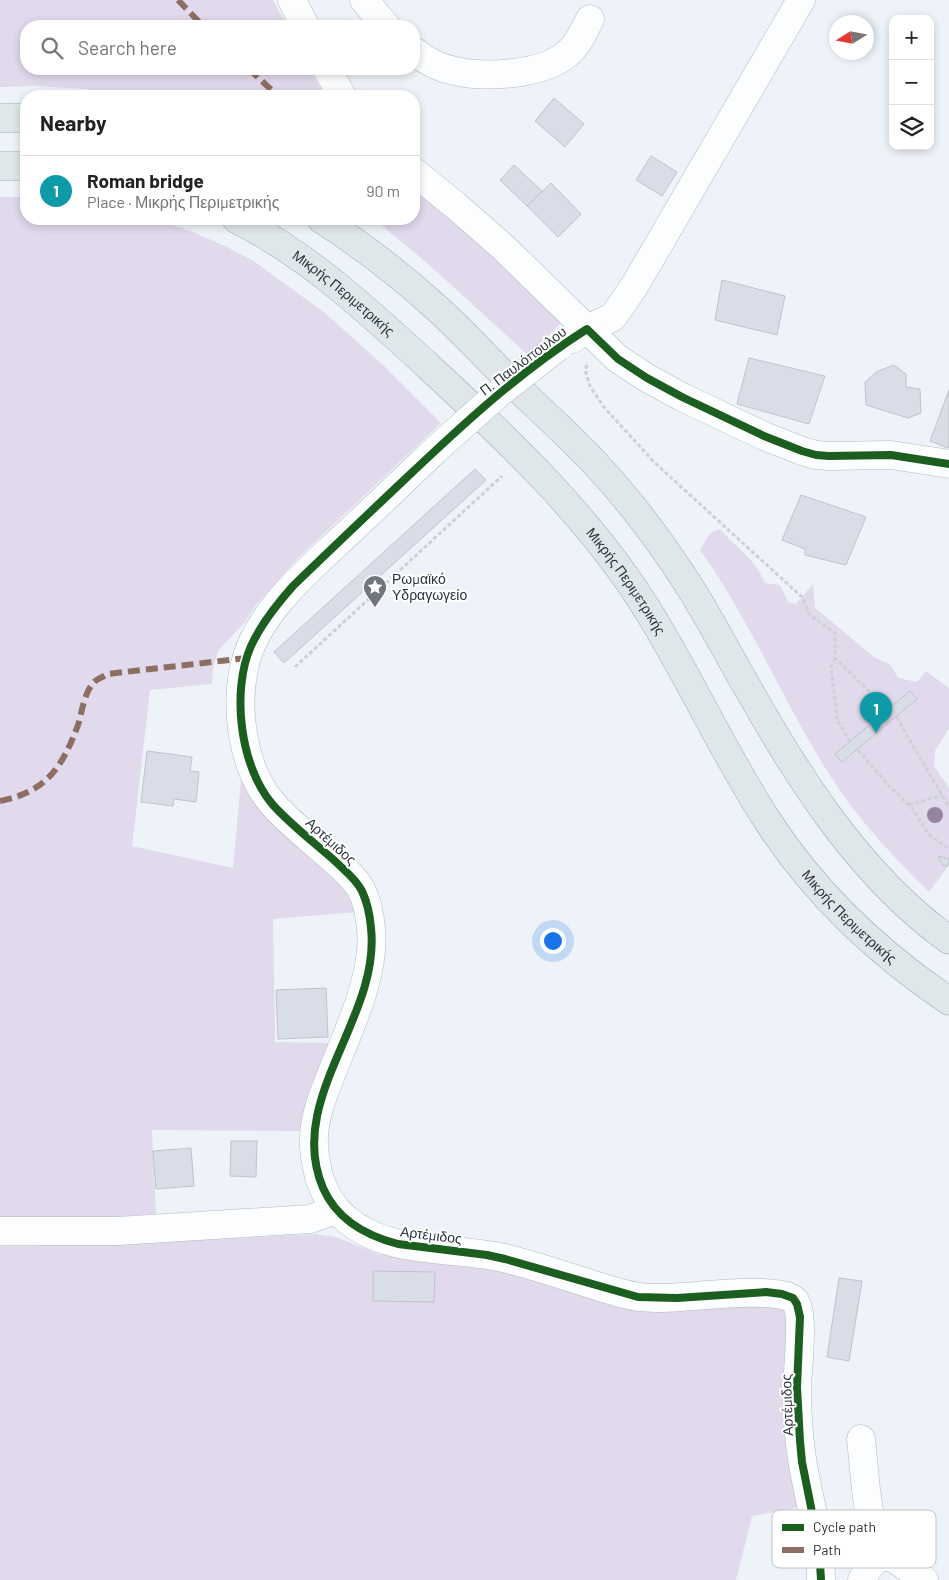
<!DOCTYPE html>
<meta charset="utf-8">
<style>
:root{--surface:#fff;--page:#f2f2f2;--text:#222;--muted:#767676;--line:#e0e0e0;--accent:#111827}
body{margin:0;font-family:Barlow,sans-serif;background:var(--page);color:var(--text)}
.controls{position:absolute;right:15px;top:15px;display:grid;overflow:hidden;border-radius:10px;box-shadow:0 2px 8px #0003}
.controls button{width:45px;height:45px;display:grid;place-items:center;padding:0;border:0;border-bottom:1px solid var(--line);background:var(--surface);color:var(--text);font:25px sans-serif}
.compass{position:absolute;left:829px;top:15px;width:45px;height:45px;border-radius:50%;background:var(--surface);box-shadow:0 2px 8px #0003;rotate:259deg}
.you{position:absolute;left:552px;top:940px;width:18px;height:18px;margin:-12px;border:4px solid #fff;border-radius:50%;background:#1a73e8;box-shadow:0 0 0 8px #1a73e833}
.badge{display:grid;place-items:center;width:32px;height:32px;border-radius:50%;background:var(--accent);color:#fff;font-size:16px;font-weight:700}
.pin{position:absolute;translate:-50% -41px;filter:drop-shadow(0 1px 2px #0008)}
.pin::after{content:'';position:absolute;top:26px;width:18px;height:15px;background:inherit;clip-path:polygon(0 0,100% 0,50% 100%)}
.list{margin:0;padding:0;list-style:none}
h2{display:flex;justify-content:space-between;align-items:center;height:65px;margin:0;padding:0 20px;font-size:21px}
h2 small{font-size:16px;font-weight:400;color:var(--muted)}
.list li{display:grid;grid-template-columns:32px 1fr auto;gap:15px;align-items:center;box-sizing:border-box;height:70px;padding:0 20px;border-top:1px solid var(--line)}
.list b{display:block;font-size:19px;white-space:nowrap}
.list p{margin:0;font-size:16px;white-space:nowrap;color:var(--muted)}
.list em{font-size:16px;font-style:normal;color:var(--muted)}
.icon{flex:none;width:28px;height:28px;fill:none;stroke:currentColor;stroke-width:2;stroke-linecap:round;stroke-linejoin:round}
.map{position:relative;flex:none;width:949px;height:1580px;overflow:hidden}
.search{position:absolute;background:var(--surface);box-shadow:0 2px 8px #0003;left:20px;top:20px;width:400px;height:55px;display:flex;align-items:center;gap:12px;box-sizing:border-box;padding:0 18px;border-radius:20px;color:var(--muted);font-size:19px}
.panel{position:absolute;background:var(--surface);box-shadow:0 2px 8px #0003;left:20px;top:90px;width:400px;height:135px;border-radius:20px}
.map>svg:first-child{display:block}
.green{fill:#e1d9ec}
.building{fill:#d9dde8;stroke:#c0c3c9}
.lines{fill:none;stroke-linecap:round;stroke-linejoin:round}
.street-casing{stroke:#b3b9be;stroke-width:29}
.primary-casing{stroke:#9cabb0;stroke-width:29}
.path{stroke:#ced1d4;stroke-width:3;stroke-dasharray:4 2.5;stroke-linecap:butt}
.street{stroke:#fcfdfe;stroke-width:28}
.primary{stroke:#dfe7ea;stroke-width:28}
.street-bridge-casing{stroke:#b3b9be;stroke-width:29;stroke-linecap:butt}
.street-bridge{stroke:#fcfdfe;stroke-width:28}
.quiet{stroke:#8d6e63;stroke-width:6;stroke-dasharray:12 6;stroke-linecap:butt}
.cycleway-casing{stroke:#fff;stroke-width:11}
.cycleway{stroke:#1b5e20;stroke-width:8}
.tree{fill:#9484a2}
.labels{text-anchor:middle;stroke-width:4;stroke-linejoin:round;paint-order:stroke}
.street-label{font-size:14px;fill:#2b3339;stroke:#fff}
.poi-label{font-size:14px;fill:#2b3339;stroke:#fff;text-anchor:start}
.key{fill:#fff;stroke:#bfc2c4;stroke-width:1}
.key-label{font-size:14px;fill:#2b3339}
</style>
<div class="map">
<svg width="949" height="1580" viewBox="0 0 949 1580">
<rect width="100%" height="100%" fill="#edf3f8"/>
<g class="green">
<polygon points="0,0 273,0 287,26 26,26 26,69 309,69 325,96 122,96 86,89 36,86 0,87"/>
<polygon points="414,188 475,240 563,321 528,355 427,263 374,219 414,219"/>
<polygon points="0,197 26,197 26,219 156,219 195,233 227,247 255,262 325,313 383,365 441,423 297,559 256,605 244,623 218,651 213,668 212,684 150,690 132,846 233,868 241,780 262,812 345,888 358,912 273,919 275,1042 334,1043 301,1131 152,1130 156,1214 97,1218 0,1220"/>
<path d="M 720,529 C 738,550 753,556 765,583 L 780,585 L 788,602 L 796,604 L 813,584 L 815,608 L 874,657 L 891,665 L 898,678 L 917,682 L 926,671 L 949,688 L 949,728 L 935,751 L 934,766 L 949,788 L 949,865 L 929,892 C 893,857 856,817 829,774 C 783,701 750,620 700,550 L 710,533 Z"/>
<polygon points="316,1234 336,1237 378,1254 466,1262 523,1274 637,1311 784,1304 789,1315 801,1507 752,1516 736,1580 0,1580 0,1246 82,1245"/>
</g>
<g class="building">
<polygon points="554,98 584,124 565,147 535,121"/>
<polygon points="651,156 677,172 662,196 636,180"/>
<polygon points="514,165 542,191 527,206 500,180"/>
<polygon points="551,183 581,214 558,237 527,206"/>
<polygon points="722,280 785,296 777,335 715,320"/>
<polygon points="749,358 825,376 809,424 737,404"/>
<polygon points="894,365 906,374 906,387 920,389 921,413 908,418 866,405 865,382 876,372"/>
<polygon points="949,390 949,447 948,448 930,441"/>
<polygon points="475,469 486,480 284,663 274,652"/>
<polygon points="801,495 866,517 846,565 805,555 805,549 782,540"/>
<polygon points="910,691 917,699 842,762 835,754"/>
<polygon points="147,751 192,757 190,771 199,772 196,802 174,799 173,806 141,802"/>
<polygon points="938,856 949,859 949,863 947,866 942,864"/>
<polygon points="326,988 328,1037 278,1039 276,990"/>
<polygon points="231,1141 257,1141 256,1177 230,1176"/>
<polygon points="191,1148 194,1186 156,1189 153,1151"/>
<polygon points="373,1271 435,1272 434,1302 373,1301"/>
<polygon points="839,1278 862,1281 849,1361 827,1357"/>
</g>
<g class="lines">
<g class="street-casing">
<g id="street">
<polyline points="292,0 305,26"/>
<polyline points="364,0 386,26"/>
<path d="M 414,51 C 426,61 439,68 455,71 C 486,78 542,75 567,54 C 578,45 584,31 590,19"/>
<polyline points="327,69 342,96"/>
<polyline points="414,172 455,205 503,247 587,329 613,317 635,285 801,0"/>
<polyline points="572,339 587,329 618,359 647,378 682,397 764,436 802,451 816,455 829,456 891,455 949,464"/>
<path d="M 433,452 C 405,479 377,506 349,532 C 310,569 255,613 244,668 C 235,711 243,769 272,803 C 289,823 313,841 333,859 C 343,868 354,877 361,889 C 367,901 370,916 371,929 C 376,977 346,1035 329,1080 C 322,1098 315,1116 314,1136 C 313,1149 316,1163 319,1177 C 324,1192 333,1208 345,1218 C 388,1256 452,1246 504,1258 C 533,1265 562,1275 591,1284 C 607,1289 623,1295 640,1297 C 653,1299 667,1298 681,1297 C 702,1296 783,1286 795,1301 C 805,1314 797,1372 797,1391 C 797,1415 799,1441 803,1465 C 810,1504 821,1541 821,1580"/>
<polyline points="0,1231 118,1231 310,1219 336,1210"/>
<polyline points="861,1439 866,1490 876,1559"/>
<path d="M 862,1580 C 881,1539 897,1561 924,1580"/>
</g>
</g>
<g class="primary-casing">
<g id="primary">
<polyline points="0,118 26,118"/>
<polyline points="0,166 26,166"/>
<path id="s1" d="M 236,219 C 308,255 368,311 428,366 C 508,440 589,516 647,609 C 690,678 723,752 767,820 C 814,893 878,953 949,1001"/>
<path d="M 321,219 C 363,246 403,277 440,311 C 463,332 483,354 505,376 C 534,404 564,431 592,460 C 625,495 656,535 682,575 C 707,612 727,653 750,692 C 802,784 862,877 949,940"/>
</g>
</g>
<g class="path">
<polyline points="587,365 585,370 590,386 603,406 655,463 802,597 810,615 835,633 835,658 888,710"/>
<polyline points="835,658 831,666 837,720 850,741"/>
<polyline points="295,667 502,476"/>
<path d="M 897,717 C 913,748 932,777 949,807"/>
<polyline points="858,750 888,785 913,809 928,834 949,849"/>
<polyline points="909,805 942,795"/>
</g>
<use href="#street" class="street"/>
<use href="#primary" class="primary"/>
<g class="street-bridge-casing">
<polyline id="street-bridge" points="433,452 499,393 558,347"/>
</g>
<use href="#street-bridge" class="street-bridge"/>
<g class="quiet">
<polyline points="178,0 203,26"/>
<polyline points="249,69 278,96"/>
<polyline points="414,174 418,175"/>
<path d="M 0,801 C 46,792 62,768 78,725 C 82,712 84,693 94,682 C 97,679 103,677 107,674 L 247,658"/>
</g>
<g class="cycleway-casing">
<path id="cycleway" d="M 821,1580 L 819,1547 L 802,1462 L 800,1441 L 797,1387 L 800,1317 L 797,1304 L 793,1298 L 782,1294 L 766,1292 L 677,1298 L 638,1297 L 505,1259 L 487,1255 L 398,1244 C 367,1236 337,1220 323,1188 C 285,1099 381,1018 371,928 C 370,916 367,902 362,891 C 356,879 345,871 336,862 C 316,844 291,825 273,805 C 240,767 231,691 251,646 C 261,624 277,604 293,586 C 329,551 366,516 403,481 C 461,426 519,372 587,329 L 618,359 L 647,378 L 682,397 L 764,436 L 802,451 L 816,455 L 829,456 L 891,455 L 949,464"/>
</g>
<use href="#cycleway" class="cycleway"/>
</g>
<circle class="tree" cx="935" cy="815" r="8"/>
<defs>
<g id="sight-pin" transform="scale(1.25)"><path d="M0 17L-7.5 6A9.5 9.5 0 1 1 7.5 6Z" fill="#6f767c" stroke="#fff"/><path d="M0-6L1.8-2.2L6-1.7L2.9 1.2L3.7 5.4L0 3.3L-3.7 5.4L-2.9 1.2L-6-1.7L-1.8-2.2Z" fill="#fff"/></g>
</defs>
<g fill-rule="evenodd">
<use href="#sight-pin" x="375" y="587"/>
</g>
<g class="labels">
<g class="street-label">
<text dy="5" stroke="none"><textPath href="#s1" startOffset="131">Μικρής Περιμετρικής</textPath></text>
<text transform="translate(523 361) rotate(-37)" y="5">Π. Παυλόπουλου</text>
<text dy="5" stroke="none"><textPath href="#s1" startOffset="536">Μικρής Περιμετρικής</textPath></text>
<text transform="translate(331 841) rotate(42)" y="5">Αρτέμιδος</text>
<text dy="5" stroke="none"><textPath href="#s1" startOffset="941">Μικρής Περιμετρικής</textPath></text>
<text transform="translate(431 1235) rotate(7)" y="5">Αρτέμιδος</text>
<text transform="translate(787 1405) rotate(-92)" y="5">Αρτέμιδος</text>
</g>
<g class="poi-label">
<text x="392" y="584">Ρωμαϊκό<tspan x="392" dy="16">Υδραγωγείο</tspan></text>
</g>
</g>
<rect x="772" y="1510" width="164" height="58" rx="8" class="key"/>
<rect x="782" y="1524" width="22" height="7" fill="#1b5e20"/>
<rect x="782" y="1547" width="22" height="6" fill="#8d6e63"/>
<g class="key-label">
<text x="813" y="1532">Cycle path</text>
<text x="813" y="1555">Path</text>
</g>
</svg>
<div class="controls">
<button>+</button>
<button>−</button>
<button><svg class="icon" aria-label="layers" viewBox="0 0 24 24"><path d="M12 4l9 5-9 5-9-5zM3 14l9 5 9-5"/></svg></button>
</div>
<svg class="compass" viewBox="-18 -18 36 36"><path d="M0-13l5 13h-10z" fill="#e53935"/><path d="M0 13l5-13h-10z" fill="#767676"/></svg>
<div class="you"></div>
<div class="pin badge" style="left:876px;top:733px;background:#0f9aa8">1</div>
<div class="search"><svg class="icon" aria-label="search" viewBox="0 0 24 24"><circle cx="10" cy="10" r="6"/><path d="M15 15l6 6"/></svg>Search here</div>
<section class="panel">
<h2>Nearby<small></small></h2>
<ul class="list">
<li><span class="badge" style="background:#0f9aa8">1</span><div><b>Roman bridge</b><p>Place · Μικρής Περιμετρικής</p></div><em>90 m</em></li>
</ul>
</section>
</div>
